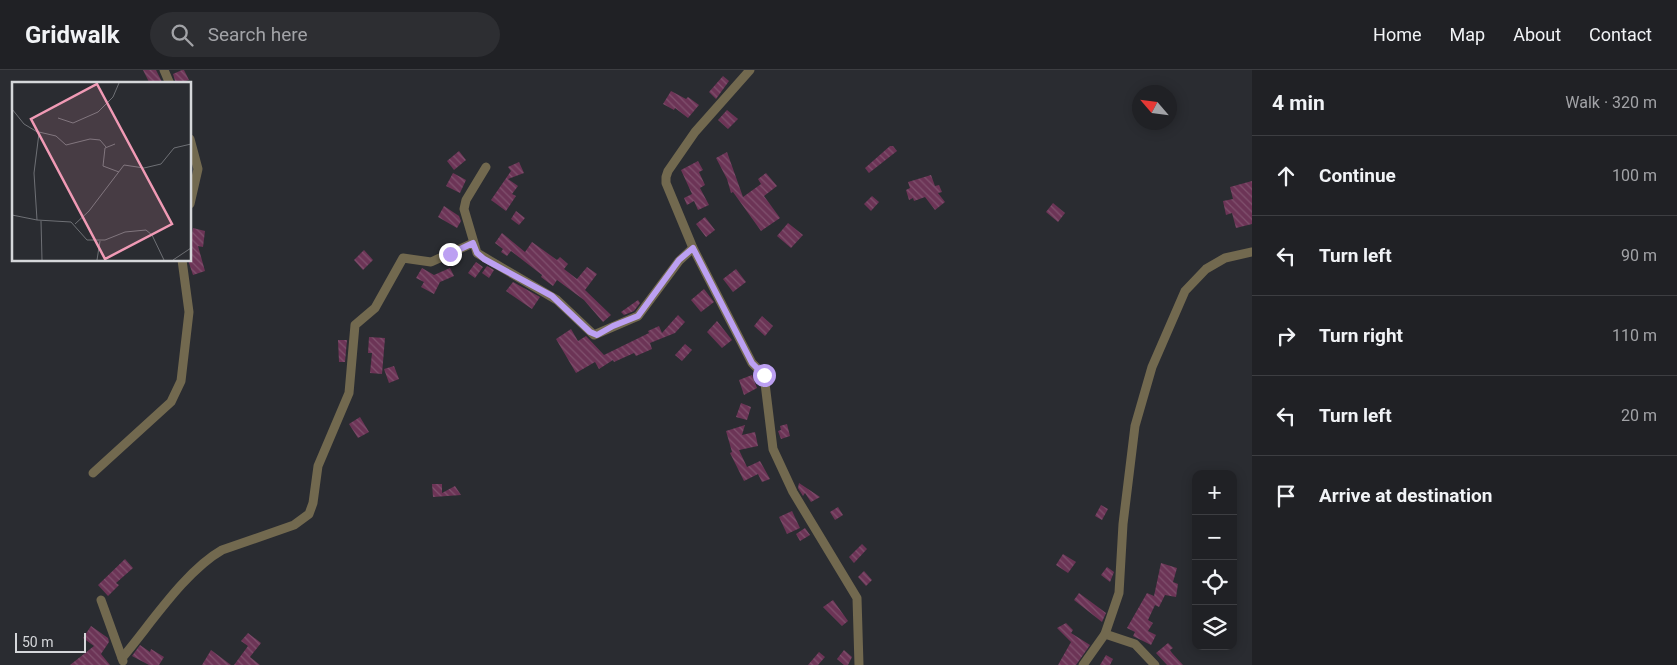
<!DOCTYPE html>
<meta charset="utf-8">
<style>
:root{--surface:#202125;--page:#2d2e32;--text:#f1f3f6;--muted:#a2a3a7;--line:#3d3e42}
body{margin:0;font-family:Roboto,sans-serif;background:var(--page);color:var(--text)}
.controls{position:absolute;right:15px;bottom:15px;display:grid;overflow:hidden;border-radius:10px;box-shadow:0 2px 12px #0003}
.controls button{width:45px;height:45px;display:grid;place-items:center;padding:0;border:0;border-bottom:1px solid var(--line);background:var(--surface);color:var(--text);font:25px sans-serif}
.compass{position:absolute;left:1132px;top:15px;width:45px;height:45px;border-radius:50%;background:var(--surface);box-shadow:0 2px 12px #0003;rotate:298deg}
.scale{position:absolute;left:15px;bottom:12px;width:71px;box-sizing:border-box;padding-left:5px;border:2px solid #d5d7da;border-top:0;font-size:14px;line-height:18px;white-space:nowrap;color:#d5d7da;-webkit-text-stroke:4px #2a2c31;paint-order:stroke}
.stop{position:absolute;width:15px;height:15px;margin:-11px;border:4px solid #bca0f2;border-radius:50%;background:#fff}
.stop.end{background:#bca0f2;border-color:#fff;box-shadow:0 1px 5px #0008}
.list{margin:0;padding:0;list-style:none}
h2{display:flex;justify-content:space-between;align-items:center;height:65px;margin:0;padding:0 20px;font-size:21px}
h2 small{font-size:16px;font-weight:400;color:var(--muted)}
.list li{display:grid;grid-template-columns:32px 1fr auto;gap:15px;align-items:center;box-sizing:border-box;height:80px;padding:0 20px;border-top:1px solid var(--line)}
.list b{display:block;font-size:19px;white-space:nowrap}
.list em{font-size:16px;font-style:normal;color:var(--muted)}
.icon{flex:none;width:28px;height:28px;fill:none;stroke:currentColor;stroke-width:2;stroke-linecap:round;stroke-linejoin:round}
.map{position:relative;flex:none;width:1252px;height:595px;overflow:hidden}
header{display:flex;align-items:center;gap:30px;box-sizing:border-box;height:70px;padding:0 25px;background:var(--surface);border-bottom:1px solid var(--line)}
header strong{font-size:24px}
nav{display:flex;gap:28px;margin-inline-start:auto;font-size:18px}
.search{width:350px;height:45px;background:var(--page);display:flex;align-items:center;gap:12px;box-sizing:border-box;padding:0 18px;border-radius:28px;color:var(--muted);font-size:19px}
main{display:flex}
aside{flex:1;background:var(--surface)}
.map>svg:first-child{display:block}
.building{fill:url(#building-back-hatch)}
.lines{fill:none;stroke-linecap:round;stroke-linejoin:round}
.minor{stroke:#72694f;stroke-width:9}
.route{stroke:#bca0f2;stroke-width:6}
.inset-road{fill:none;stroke:#6e7075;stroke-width:1}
.view{fill:#f09ab5;fill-opacity:0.15;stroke:#f09ab5;stroke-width:2.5}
.inset-edge{fill:none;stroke:#d5d7da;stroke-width:2.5}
</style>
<header>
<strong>Gridwalk</strong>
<div class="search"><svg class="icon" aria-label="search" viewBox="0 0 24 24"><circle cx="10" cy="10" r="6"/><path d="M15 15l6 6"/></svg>Search here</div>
<nav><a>Home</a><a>Map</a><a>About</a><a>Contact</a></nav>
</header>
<main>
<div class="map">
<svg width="1252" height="595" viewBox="0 0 1252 595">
<defs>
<pattern id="building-back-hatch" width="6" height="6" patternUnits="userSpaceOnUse" patternTransform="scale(1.25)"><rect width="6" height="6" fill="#6c3456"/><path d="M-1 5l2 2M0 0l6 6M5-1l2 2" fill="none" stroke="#80516e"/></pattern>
</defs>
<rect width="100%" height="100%" fill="#2a2c31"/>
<g class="building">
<polygon points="143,0 156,0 163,14 150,14"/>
<polygon points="182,0 184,0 189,10 176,14 173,4"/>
<polygon points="723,6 729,11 716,29 709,22"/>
<polygon points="671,21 686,29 688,27 699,35 688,48 675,38 674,40 663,34"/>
<polygon points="727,40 738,49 728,59 718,50"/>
<polygon points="890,76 893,76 897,81 869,103 865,98"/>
<polygon points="459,81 466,90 454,100 447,91"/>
<polygon points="727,82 743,127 761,114 758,109 766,103 777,116 764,126 780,148 761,161 733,122 731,123 727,109 716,88"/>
<polygon points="698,91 703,100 699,102 705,115 700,118 709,135 698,140 694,131 687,135 684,128 692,124 681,100"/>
<polygon points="519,92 524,103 508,109 518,116 512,124 516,126 506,141 491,130 511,101 508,97"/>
<polygon points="453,103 466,110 460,123 446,116"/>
<polygon points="931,105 935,116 939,115 942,122 938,123 945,132 935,140 925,127 914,131 913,128 909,130 906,120 910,118 908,112"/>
<polygon points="1252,111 1252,154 1236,158 1232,143 1226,145 1223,131 1233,129 1230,117"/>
<polygon points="872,126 879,132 871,141 864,134"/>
<polygon points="1053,133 1065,143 1058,152 1046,142"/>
<polygon points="444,136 459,146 461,151 457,158 438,147"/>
<polygon points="516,141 525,148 519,155 511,149"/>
<polygon points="705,147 715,160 706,167 696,154"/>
<polygon points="788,153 803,165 791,178 777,166"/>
<polygon points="193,158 205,161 203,177 198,176 205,201 193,205 188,190"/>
<polygon points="502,163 525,182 532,172 557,190 560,187 568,194 564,199 577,209 587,197 597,204 585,220 611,245 603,252 584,230 557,210 553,216 541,207 542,205 511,181 507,186 501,182 503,179 495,173"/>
<polygon points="364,180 373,190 363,200 354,190"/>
<polygon points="476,192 483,197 475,208 468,203"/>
<polygon points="487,196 494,200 489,208 482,203"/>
<polygon points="422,198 434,205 450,198 454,206 440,212 434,224 421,217 424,212 416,208"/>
<polygon points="736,199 746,212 733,222 723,209"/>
<polygon points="513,212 540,227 532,239 506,221"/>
<polygon points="704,219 714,232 701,242 691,230"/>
<polygon points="638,230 640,233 634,241 624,245 621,242"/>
<polygon points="678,245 685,252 675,263 650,273 652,279 636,286 634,283 614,292 613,290 599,299 595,292 576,303 556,269 571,259 578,271 586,266 604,285 649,263 648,261 659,256 662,263"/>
<polygon points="762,246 773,256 765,266 754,256"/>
<polygon points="717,251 732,270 722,278 707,262"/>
<polygon points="369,267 385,268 382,304 370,303 372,283 368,283"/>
<polygon points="338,270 347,270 345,292 339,292"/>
<polygon points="685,274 692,280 682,291 675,285"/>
<polygon points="394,296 399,309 389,313 384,299"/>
<polygon points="752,305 757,318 744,325 739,310"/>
<polygon points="741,333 751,337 747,350 736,347"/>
<polygon points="360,347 369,362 358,368 349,354"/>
<polygon points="787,354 790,366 781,369 778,361 781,360 780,356"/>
<polygon points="745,355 742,365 755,362 758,376 739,380 747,397 760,391 770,409 762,412 758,404 744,411 730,383 732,382 726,361"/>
<polygon points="799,413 820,427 811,432 805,423 803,426 798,418"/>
<polygon points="432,414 442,414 442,423 455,416 461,425 433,427"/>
<polygon points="1101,435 1108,439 1102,450 1095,446"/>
<polygon points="838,437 843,445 835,450 830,442"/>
<polygon points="792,441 800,458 787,464 779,447"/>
<polygon points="805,458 810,465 800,471 796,464"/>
<polygon points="862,474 867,479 854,493 849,487"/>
<polygon points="1063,484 1076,492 1068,503 1056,495"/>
<polygon points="125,489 133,498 116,513 119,515 108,526 98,515"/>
<polygon points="1161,493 1177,498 1173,512 1178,514 1176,527 1165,525 1159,537 1155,535 1148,550 1153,553 1148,561 1156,565 1151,575 1133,566 1135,562 1127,558 1147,523 1154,526"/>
<polygon points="1107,497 1114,502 1110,512 1101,505"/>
<polygon points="864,501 872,510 866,516 858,507"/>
<polygon points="1079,523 1106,543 1102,552 1074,530"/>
<polygon points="833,530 848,551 842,556 823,537"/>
<polygon points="1066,553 1073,560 1071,563 1090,575 1076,595 1058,595 1071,572 1057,558"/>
<polygon points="91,556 108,568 109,572 101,584 110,595 70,595 94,576 83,568"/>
<polygon points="248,563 261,573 250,587 260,595 234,595 248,576 241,571"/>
<polygon points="1168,573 1173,578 1170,580 1172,583 1183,595 1167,595 1156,583"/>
<polygon points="140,575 150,582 151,579 164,587 159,595 149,595 132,586"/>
<polygon points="211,580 231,595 202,595"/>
<polygon points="844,580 852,587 848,595 844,595 837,589"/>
<polygon points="819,582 825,587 818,595 808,595"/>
<polygon points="1106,585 1113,589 1110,595 1100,595"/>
</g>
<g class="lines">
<g class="minor">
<polyline points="164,0 170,14"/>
<polyline points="750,0 695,62 668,101 666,107 666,113 693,178 752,293 764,305 773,379 793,422 857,528 859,595"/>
<polyline points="190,69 198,99 190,134"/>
<polyline points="486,97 466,130 464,139 477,183 557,230 594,265 638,246 679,191 693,178"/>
<polyline points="93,403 171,332 181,311 189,242 182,190"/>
<polyline points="101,530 123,591"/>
<polyline points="1105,564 1135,574 1155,595"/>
<path d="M 122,588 C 150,555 185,501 222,480 L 294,455 L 309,444 L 313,433 L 318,396 L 349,323 L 355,255 L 375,238 L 403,188 L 431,192 L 473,173"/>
<polyline points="1083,595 1105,564 1119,523 1123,454 1135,356 1152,297 1185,221 1206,199 1225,188 1252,182"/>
</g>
</g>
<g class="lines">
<polyline class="route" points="450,184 473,173 477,183 484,189 552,226 590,262 597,265 613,256 638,246 679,190 693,178 752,293 764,305"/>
</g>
<g transform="translate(12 12)">
<rect width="179" height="179" fill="#2a2c31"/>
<path class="inset-road" d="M 0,27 L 12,42 L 27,51 L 22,91 L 25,138 L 59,140 L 75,158 L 93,158 L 113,150 L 134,148 L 140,153 L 152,178M 46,36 L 61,41 L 86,30 L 101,15 L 107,1M 27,50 L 44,54 L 54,63 L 78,57 L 88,58 L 94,65M 103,62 L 93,66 L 91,84 L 107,90M 0,133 L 25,138M 29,139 L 30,178M 63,142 L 77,129 L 112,83 L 132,86 L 149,82 L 162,66 L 179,62M 85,178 L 88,159M 161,178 L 179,166"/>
<path class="view" d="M 85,2 L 160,142 L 93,177 L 19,37 Z"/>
<rect width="179" height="179" class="inset-edge"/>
</g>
</svg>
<div class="controls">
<button>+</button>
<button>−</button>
<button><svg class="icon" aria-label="locate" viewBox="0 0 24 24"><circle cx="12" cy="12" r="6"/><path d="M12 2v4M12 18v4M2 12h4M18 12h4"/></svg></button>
<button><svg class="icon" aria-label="layers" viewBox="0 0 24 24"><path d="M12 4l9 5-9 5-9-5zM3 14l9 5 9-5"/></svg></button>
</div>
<svg class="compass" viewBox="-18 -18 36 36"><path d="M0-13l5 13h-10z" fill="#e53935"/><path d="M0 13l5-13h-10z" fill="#a2a3a7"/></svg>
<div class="scale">50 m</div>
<div class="stop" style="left:764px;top:305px"></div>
<div class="stop end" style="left:450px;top:184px"></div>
</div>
<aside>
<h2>4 min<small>Walk · 320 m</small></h2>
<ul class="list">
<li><svg class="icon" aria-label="ahead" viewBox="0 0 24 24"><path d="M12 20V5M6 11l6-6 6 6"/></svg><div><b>Continue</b></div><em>100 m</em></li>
<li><svg class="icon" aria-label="left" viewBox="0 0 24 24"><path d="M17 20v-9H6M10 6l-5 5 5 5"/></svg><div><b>Turn left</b></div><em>90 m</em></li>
<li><svg class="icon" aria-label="right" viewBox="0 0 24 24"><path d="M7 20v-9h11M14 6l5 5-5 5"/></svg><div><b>Turn right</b></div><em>110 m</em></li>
<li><svg class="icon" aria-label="left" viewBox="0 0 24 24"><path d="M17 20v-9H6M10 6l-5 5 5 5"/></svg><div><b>Turn left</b></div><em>20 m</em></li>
<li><svg class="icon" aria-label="arrive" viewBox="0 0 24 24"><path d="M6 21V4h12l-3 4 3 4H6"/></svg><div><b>Arrive at destination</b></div></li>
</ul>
</aside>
</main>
